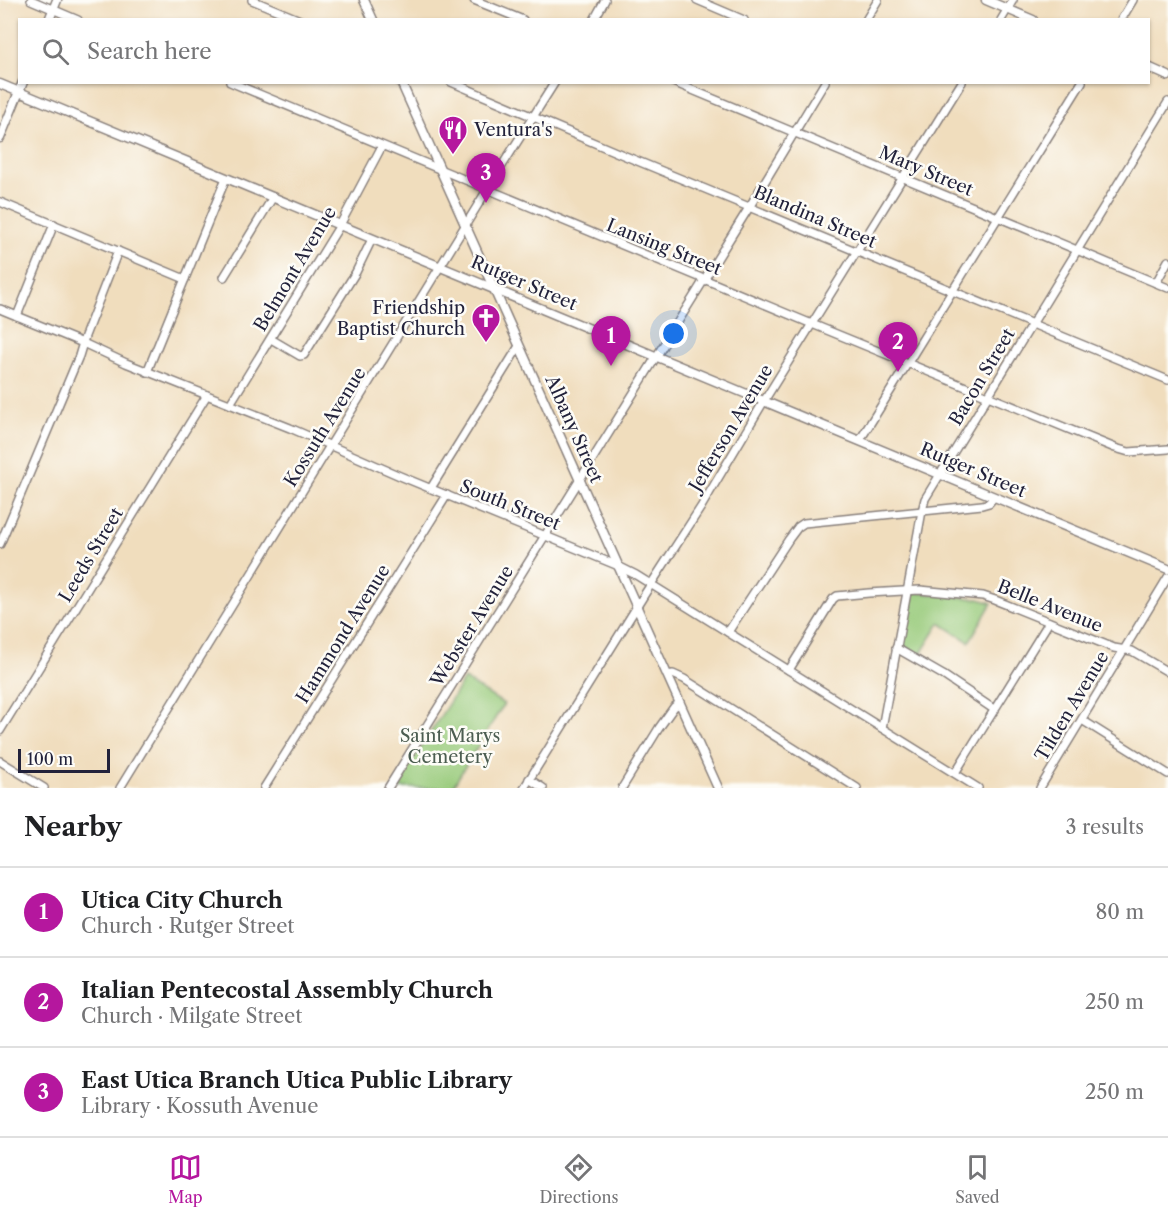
<!DOCTYPE html>
<meta charset="utf-8">
<style>
:root{--surface:#fff;--page:#f2f2f2;--text:#202124;--muted:#757577;--line:#e0e0e0;--accent:#b5179e}
body{margin:0;font-family:"Libre Caslon Text",serif;background:var(--page);color:var(--text)}
.scale{position:absolute;left:18px;bottom:15px;width:92px;box-sizing:border-box;padding-left:6px;border:3px solid #22223b;border-top:0;font-size:16px;line-height:21px;white-space:nowrap;color:#22223b;-webkit-text-stroke:4px #fdfcf7;paint-order:stroke}
.you{position:absolute;left:674px;top:334px;width:21px;height:21px;margin:-15px;border:4px solid #fff;border-radius:50%;background:#1a73e8;box-shadow:0 0 0 9px #1a73e833}
.badge{display:grid;place-items:center;width:39px;height:39px;border-radius:50%;background:var(--accent);color:#fff;font-size:20px;font-weight:700}
.pin{position:absolute;translate:-50% -50px;filter:drop-shadow(0 2px 3px #0008)}
.pin::after{content:'';position:absolute;top:32px;width:21px;height:18px;background:inherit;clip-path:polygon(0 0,100% 0,50% 100%)}
.list{margin:0;padding:0;list-style:none}
h2{display:flex;justify-content:space-between;align-items:center;height:78px;margin:0;padding:0 24px;font-size:26px}
h2 small{font-size:20px;font-weight:400;color:var(--muted)}
.list li{display:grid;grid-template-columns:39px 1fr auto;gap:18px;align-items:center;box-sizing:border-box;height:90px;padding:0 24px;border-top:2px solid var(--line)}
.list b{display:block;font-size:22px;white-space:nowrap}
.list p{margin:0;font-size:20px;white-space:nowrap;color:var(--muted)}
.list em{font-size:20px;font-style:normal;color:var(--muted)}
.icon{flex:none;width:33px;height:33px;fill:none;stroke:currentColor;stroke-width:2;stroke-linecap:round;stroke-linejoin:round}
.map{position:relative;flex:none;width:1168px;height:788px;overflow:hidden}
.search{position:absolute;background:var(--surface);box-shadow:0 2px 4px #0004;left:18px;right:18px;top:18px;height:66px;display:flex;align-items:center;gap:15px;box-sizing:border-box;padding:0 21px;border-radius:0px;color:var(--muted);font-size:22px}
.sheet{height:348px;background:var(--surface)}
nav{display:flex;justify-content:space-around;align-items:center;box-sizing:border-box;height:84px;border-top:2px solid var(--line);background:var(--surface);font-size:16px;color:var(--muted)}
nav a{display:grid;justify-items:center;gap:3px}
nav .on{color:var(--accent)}
.map>svg:first-child{display:block}
.green{fill:#99cb7b;stroke:#5e765b;stroke-width:1.5}
.lines{fill:none;stroke-linecap:round;stroke-linejoin:round}
.minor-casing{stroke:#89807c;stroke-width:10}
.tertiary-casing{stroke:#89807c;stroke-width:11}
.minor{stroke:#fff;stroke-width:7}
.tertiary{stroke:#fff;stroke-width:8}
.labels{text-anchor:middle;stroke-width:5;stroke-linejoin:round;paint-order:stroke}
.poi-label{font-size:18px;fill:#22223b;stroke:#fdfcf7;text-anchor:start}
.street-label{font-size:18px;fill:#22223b;stroke:#fdfcf7}
.park-label{font-size:18px;fill:#4c5d51;stroke:#fdfcf7}
</style>
<div class="map">
<svg width="1168" height="788" viewBox="0 0 1168 788">
<rect width="100%" height="100%" fill="#fdfcf7"/>
<filter id="ink" filterUnits="userSpaceOnUse"><feTurbulence type="fractalNoise" baseFrequency=".0167" numOctaves="2"/><feDisplacementMap in="SourceGraphic" scale="12" xChannelSelector="R" yChannelSelector="G"/><feConvolveMatrix kernelMatrix="1 2 1 2 8 2 1 2 1" color-interpolation-filters="sRGB"/></filter>
<filter id="wash" filterUnits="userSpaceOnUse"><feTurbulence type="fractalNoise" baseFrequency=".008" numOctaves="4" result="noise"/><feDisplacementMap in="SourceGraphic" scale="24" xChannelSelector="R" yChannelSelector="G"/><feGaussianBlur stdDeviation="1.35" result="paint"/><feColorMatrix in="noise" values="0 0 0 0 0 0 0 0 0 0 0 0 0 0 0 0 0 1.4 0 .05"/><feComposite in="paint" operator="in"/></filter>
<g filter="url(#wash)">
<rect width="100%" height="100%" fill="#f0ddbd"/>
<g class="green">
<polygon points="913,592 979,599 992,603 969,642 940,623 920,655 902,645"/>
<polygon points="464,679 504,704 452,788 395,788"/>
</g>
</g>
<g filter="url(#ink)">
<g class="lines">
<g class="minor-casing">
<g id="minor">
<polyline points="31,0 78,20"/>
<polyline points="252,0 300,20"/>
<polyline points="474,0 523,20"/>
<polyline points="697,0 744,20"/>
<polyline points="594,20 605,0"/>
<polyline points="866,20 878,0"/>
<polyline points="1001,20 1013,0"/>
<polyline points="1121,20 1133,0"/>
<polyline points="230,82 812,324 1115,448 1129,452 1168,449"/>
<polyline points="451,82 623,155 1168,380"/>
<polyline points="673,82 1168,288"/>
<polyline points="0,202 185,279"/>
<polyline points="224,277 273,197"/>
<polyline points="1156,283 1168,261"/>
<polyline points="0,309 83,343 126,363 290,428 400,476 616,565 636,575 978,788"/>
<polyline points="17,316 54,224"/>
<polyline points="271,339 300,356 304,355 356,272 372,239"/>
<polyline points="147,372 226,178"/>
<polyline points="230,404 340,225 382,146"/>
<polyline points="860,440 1082,82"/>
<polyline points="431,488 519,346"/>
<polyline points="0,544 79,356 85,336 118,251"/>
<polyline points="728,632 789,539 798,527 804,523 982,505 989,503 994,497"/>
<polyline points="896,648 943,675 995,710"/>
<polyline points="789,670 833,599 837,596 869,593 920,590 983,596 995,600 1114,648 1132,651 1168,672"/>
<polyline points="667,675 673,674 684,679 857,788"/>
<polyline points="1082,720 1168,774"/>
<polyline points="882,728 922,511 925,499 1168,102"/>
<polyline points="0,731 207,395"/>
<polyline points="0,761 44,788"/>
<polyline points="955,773 1049,622"/>
<polyline points="529,779 543,788"/>
<polyline points="120,788 495,177 555,82"/>
<polyline points="264,788 447,495"/>
<polyline points="388,788 750,206 825,82"/>
<polyline points="524,788 646,592 701,507 764,401 962,82"/>
<polyline points="622,788 659,728 674,707 680,703"/>
<polyline points="1040,788 1168,577"/>
</g>
</g>
<g class="tertiary-casing">
<g id="tertiary">
<polyline points="364,0 373,20"/>
<polyline points="986,0 1033,20"/>
<polyline points="49,20 57,0"/>
<polyline points="1148,67 1168,76"/>
<polyline points="401,82 718,788"/>
<polyline points="0,84 1168,569"/>
<polyline points="0,138 23,82"/>
</g>
</g>
<use href="#minor" class="minor"/>
<use href="#tertiary" class="tertiary"/>
</g>
</g>
<defs>
<g id="restaurant-pin" transform="scale(1.5)"><path d="M0 17L-7.5 6A9.5 9.5 0 1 1 7.5 6Z" fill="#b5179e" stroke="#fdfcf7"/><path d="M-5-6h1v4h1v-4h1v4h1v-4h1v5L-1.5 .5V6h-2V.5L-5-1ZM5-6V6H3V1.5H1.5Q1.5-4 5-6Z" fill="#fff"/></g>
<g id="church-pin" transform="scale(1.5)"><path d="M0 17L-7.5 6A9.5 9.5 0 1 1 7.5 6Z" fill="#b5179e" stroke="#fdfcf7"/><path d="M-1.2-6h2.4v3.5h3.3v2.4h-3.3V6h-2.4V-.1h-3.3v-2.4h3.3Z" fill="#fff"/></g>
</defs>
<g fill-rule="evenodd">
<use href="#restaurant-pin" x="453" y="130"/>
<use href="#church-pin" x="486" y="318"/>
</g>
<g class="labels">
<g class="poi-label">
<text x="474" y="136">Ventura's</text>
<text x="465" y="314" text-anchor="end">Friendship<tspan x="465" dy="21">Baptist Church</tspan></text>
</g>
<g class="street-label">
<text transform="translate(926 171) rotate(23)" y="6">Mary Street</text>
<text transform="translate(815 217) rotate(23)" y="6">Blandina Street</text>
<text transform="translate(664 247) rotate(22)" y="6">Lansing Street</text>
<text transform="translate(295 269) rotate(-59)" y="6">Belmont Avenue</text>
<text transform="translate(524 283) rotate(23)" y="6">Rutger Street</text>
<text transform="translate(982 377) rotate(-59)" y="6">Bacon Street</text>
<text transform="translate(325 427) rotate(-58)" y="6">Kossuth Avenue</text>
<text transform="translate(731 428) rotate(-59)" y="6">Jefferson Avenue</text>
<text transform="translate(574 429) rotate(66)" y="6">Albany Street</text>
<text transform="translate(973 470) rotate(23)" y="6">Rutger Street</text>
<text transform="translate(510 505) rotate(22)" y="6">South Street</text>
<text transform="translate(91 555) rotate(-59)" y="6">Leeds Street</text>
<text transform="translate(1050 606) rotate(22)" y="6">Belle Avenue</text>
<text transform="translate(472 626) rotate(-58)" y="6">Webster Avenue</text>
<text transform="translate(343 634) rotate(-58)" y="6">Hammond Avenue</text>
<text transform="translate(1072 706) rotate(-59)" y="6">Tilden Avenue</text>
</g>
<g class="park-label">
<text x="450" y="742">Saint Marys<tspan x="450" dy="21">Cemetery</tspan></text>
</g>
</g>
</svg>
<div class="scale">100 m</div>
<div class="you"></div>
<div class="pin badge" style="left:611px;top:366px">1</div>
<div class="pin badge" style="left:898px;top:372px">2</div>
<div class="pin badge" style="left:486px;top:203px">3</div>
<div class="search"><svg class="icon" aria-label="search" viewBox="0 0 24 24"><circle cx="10" cy="10" r="6"/><path d="M15 15l6 6"/></svg>Search here</div>
</div>
<section class="sheet">
<h2>Nearby<small>3 results</small></h2>
<ul class="list">
<li><span class="badge">1</span><div><b>Utica City Church</b><p>Church · Rutger Street</p></div><em>80 m</em></li>
<li><span class="badge">2</span><div><b>Italian Pentecostal Assembly Church</b><p>Church · Milgate Street</p></div><em>250 m</em></li>
<li><span class="badge">3</span><div><b>East Utica Branch Utica Public Library</b><p>Library · Kossuth Avenue</p></div><em>250 m</em></li>
</ul>
</section>
<nav>
<a class="on"><svg class="icon" aria-label="map" viewBox="0 0 24 24"><path d="M3 6l6-2 6 2 6-2v14l-6 2-6-2-6 2zM9 4v14M15 6v14"/></svg>Map</a>
<a><svg class="icon" aria-label="directions" viewBox="0 0 24 24"><path d="M12 3l9 9-9 9-9-9zM9 14v-3h6M13 9l2 2-2 2"/></svg>Directions</a>
<a><svg class="icon" aria-label="saved" viewBox="0 0 24 24"><path d="M7 4h10v16l-5-4-5 4z"/></svg>Saved</a>
</nav>
